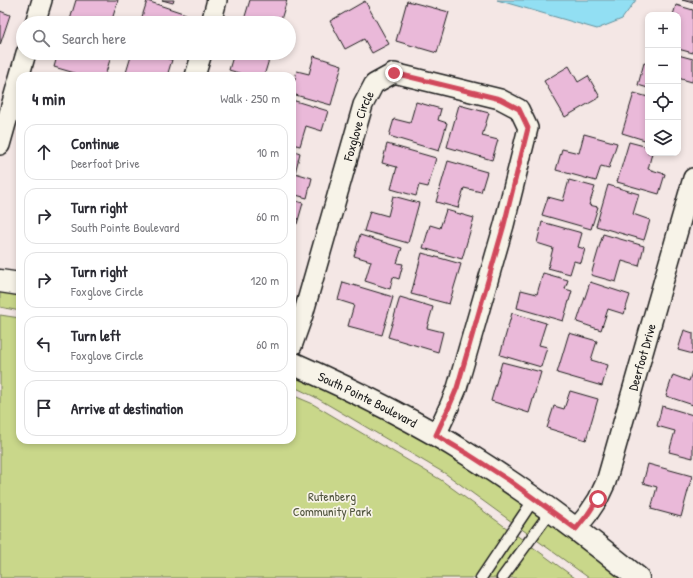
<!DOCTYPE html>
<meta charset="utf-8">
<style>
:root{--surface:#fff;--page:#f7f7f7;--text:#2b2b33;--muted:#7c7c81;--line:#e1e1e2}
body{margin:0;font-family:"Patrick Hand",sans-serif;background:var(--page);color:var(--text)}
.controls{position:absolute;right:12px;top:12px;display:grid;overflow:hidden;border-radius:8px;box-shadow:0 2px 6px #0003}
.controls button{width:36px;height:36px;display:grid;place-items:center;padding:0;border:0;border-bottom:1px solid var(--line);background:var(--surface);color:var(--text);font:20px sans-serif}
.stop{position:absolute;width:12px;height:12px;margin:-9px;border:3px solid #d1495b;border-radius:50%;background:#fff}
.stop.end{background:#d1495b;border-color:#fff;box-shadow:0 1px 4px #0008}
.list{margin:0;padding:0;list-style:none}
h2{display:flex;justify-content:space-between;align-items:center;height:52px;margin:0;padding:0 16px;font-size:17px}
h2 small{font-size:13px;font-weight:400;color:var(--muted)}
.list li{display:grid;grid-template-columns:26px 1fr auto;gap:12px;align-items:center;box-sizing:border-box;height:56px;margin:0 8px 8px;padding:0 8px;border:1px solid var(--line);border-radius:12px}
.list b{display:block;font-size:15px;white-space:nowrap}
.list p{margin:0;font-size:13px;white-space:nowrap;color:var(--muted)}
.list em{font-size:13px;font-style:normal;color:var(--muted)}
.icon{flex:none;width:22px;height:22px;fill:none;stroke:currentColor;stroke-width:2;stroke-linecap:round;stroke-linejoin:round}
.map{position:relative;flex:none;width:693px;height:578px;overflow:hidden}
.search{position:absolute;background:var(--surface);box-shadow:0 2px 6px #0003;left:16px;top:16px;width:280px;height:44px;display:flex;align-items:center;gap:10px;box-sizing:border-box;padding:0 14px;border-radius:22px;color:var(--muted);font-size:15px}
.panel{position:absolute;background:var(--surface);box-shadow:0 2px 6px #0003;left:16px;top:72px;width:280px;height:372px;border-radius:12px}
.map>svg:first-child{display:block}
.green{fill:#c9d78a;stroke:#727a53}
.water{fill:#92dff3;stroke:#63919d}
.building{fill:#eab9d9;stroke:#1c1c1c}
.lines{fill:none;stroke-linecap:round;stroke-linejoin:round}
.lane-casing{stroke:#1c1c1c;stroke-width:13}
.street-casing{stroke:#1c1c1c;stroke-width:22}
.secondary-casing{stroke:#1c1c1c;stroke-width:25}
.lane{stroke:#f7f3e8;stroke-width:10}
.street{stroke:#f7f3e8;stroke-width:19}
.secondary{stroke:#f7f3e8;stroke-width:22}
.route{stroke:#d1495b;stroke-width:5}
.labels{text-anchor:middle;stroke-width:3.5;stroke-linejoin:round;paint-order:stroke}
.street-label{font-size:13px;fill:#1c1c1c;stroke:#f7f3e8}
.park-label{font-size:13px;fill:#50543d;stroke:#f7f3e8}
</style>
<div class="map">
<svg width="693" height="578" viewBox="0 0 693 578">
<rect width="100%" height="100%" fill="#f4e7e5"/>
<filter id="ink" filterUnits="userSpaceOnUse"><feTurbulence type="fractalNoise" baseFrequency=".025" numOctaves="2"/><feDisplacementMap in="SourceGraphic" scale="8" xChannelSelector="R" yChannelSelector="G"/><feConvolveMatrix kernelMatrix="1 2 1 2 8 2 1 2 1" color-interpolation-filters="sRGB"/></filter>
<g filter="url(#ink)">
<g class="green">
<polygon points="0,292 20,296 20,311 0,307"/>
<polygon points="0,315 20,318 20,440 292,440 292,395 311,403 441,480 575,578 0,578"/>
<polygon points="292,374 381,415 483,474 528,508 586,548 623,578 589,578 446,474 315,397 292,386"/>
</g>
<polygon class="water" points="497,0 636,0 622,19 597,29"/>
<g class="building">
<polygon points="76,0 118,0 111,23 69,23"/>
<polygon points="162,0 174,0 173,3"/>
<polygon points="250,0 287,0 280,23 243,23"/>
<polygon points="682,0 693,0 693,3"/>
<polygon points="147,1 186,14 183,23 140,23"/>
<polygon points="365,1 389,44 372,53 364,39 345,49 330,21"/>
<polygon points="407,1 449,12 437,53 396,41"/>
<polygon points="676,5 693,10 693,53 678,49 678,15 673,15"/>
<polygon points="0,11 10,15 0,45"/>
<polygon points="58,53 112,53 105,76 85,76 54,67"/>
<polygon points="132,53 149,53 172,60 167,76 125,76"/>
<polygon points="234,53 271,53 264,76 249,76 229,70"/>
<polygon points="678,55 693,59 693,78 692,82 678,78"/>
<polygon points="314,56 342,65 331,105 292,94 292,90 297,71 309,74"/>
<polygon points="644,63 648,64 648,88 638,85"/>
<polygon points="569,66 578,82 588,76 600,97 565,117 544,81"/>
<polygon points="634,93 648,97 648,141 622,133"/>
<polygon points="292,100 328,111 322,131 306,126 300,146 292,144"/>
<polygon points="416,102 441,109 438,120 447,123 439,151 389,136 394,119 410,123"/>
<polygon points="459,105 489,113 482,136 498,140 492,160 447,147"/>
<polygon points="584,134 617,143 609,168 601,166 596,181 556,170 562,149 579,153"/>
<polygon points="629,142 648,147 648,153 652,153 648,169 665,174 659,194 617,182"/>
<polygon points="387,144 436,158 428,187 419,185 416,196 391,189 397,167 382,163"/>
<polygon points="292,150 300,153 295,173 312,178 307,198 292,194"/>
<polygon points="448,161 487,172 481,192 464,188 458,208 436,202"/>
<polygon points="569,180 595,187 589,205 598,207 591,229 542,215 548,197 563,201"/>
<polygon points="608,185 639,194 633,214 650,220 644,240 596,226"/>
<polygon points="393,196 419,203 408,243 364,231 370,211 388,216"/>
<polygon points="292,200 303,203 297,224 292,223"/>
<polygon points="446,210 474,218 462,259 423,248 430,225 440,228"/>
<polygon points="542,222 582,233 578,247 585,249 581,263 574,261 570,274 548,268 553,248 537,243"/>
<polygon points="603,234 644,246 639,266 622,261 616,282 591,275"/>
<polygon points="360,235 402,248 397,263 403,264 399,279 393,277 390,289 365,281 371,261 354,256"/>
<polygon points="422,253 461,264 449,304 411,294"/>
<polygon points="543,273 568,280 565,289 572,291 563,321 517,308 521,290 537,294"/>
<polygon points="343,282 393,297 382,335 348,326 354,305 338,300"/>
<polygon points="590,282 630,295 624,314 608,309 601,330 577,322"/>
<polygon points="400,297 433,307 427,328 443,332 438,352 388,337"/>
<polygon points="512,313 546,323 539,345 547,347 541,367 500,355"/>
<polygon points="684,330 693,333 693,354 678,350"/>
<polygon points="569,333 597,341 591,360 608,365 602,386 557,373"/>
<polygon points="502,362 541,372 529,413 491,401"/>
<polygon points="693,369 693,405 666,396 673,375 689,381"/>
<polygon points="570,391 598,399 586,440 547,428 554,406 564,409"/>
<polygon points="662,406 693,415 693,458 669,452 675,431 657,426"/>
<polygon points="648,464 692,476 681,517 651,509 657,487 643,483"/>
</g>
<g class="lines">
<g class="lane-casing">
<g id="lane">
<polyline points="481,578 534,499"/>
<polyline points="502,578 551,511"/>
</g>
</g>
<g class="street-casing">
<g id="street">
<polyline points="35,23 42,0"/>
<polyline points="211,23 217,0"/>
<polyline points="195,76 202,53"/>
<polyline points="0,145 26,53"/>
<path id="s1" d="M 292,346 L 303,315 L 363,105 L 374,84 L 394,73 L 500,99 L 519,109 L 528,128 L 504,225 L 457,388 L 449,407 L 436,435"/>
<path id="s2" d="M 576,529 L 588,514 L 598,499 L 606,482 L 693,178"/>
</g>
</g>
<g class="secondary-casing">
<g id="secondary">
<polyline points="0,281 20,284"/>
<path id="s3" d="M 292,363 C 353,390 413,419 469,455 C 528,492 584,534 638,578"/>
</g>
</g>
<use href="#lane" class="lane"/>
<use href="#street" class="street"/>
<use href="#secondary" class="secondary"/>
</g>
</g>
<g class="lines" filter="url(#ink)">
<polyline class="route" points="394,73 500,99 519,109 528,128 504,225 457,388 449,407 436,435 468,454 510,481 576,529 588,514 598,499"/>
</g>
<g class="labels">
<g class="street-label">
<text dy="5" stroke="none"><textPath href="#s1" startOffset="230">Foxglove Circle</textPath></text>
<text dy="5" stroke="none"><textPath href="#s2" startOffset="186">Deerfoot Drive</textPath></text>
<text dy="5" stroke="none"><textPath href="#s3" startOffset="84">South Pointe Boulevard</textPath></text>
</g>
<g class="park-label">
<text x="332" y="501">Rutenberg<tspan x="332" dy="15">Community Park</tspan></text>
</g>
</g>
</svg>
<div class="controls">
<button>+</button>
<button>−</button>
<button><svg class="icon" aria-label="locate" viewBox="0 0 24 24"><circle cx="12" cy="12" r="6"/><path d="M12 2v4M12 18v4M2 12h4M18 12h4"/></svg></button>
<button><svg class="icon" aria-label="layers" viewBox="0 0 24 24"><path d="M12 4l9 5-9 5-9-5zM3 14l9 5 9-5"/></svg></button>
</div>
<div class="stop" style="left:598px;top:499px"></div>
<div class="stop end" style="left:394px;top:73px"></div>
<div class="search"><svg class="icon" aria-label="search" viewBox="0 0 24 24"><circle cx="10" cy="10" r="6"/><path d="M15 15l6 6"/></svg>Search here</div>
<section class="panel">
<h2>4 min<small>Walk · 250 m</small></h2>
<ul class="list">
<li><svg class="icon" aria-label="ahead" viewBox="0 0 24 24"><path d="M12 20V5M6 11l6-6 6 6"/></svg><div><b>Continue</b><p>Deerfoot Drive</p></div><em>10 m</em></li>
<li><svg class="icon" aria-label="right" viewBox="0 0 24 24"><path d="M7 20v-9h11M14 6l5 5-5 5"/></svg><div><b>Turn right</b><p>South Pointe Boulevard</p></div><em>60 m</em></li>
<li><svg class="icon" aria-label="right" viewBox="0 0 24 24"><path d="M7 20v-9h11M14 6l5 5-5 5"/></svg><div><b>Turn right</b><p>Foxglove Circle</p></div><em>120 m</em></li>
<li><svg class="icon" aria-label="left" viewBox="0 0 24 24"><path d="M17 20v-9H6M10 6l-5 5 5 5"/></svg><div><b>Turn left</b><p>Foxglove Circle</p></div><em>60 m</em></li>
<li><svg class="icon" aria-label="arrive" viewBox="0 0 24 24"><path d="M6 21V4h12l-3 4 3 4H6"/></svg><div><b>Arrive at destination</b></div></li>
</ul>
</section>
</div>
